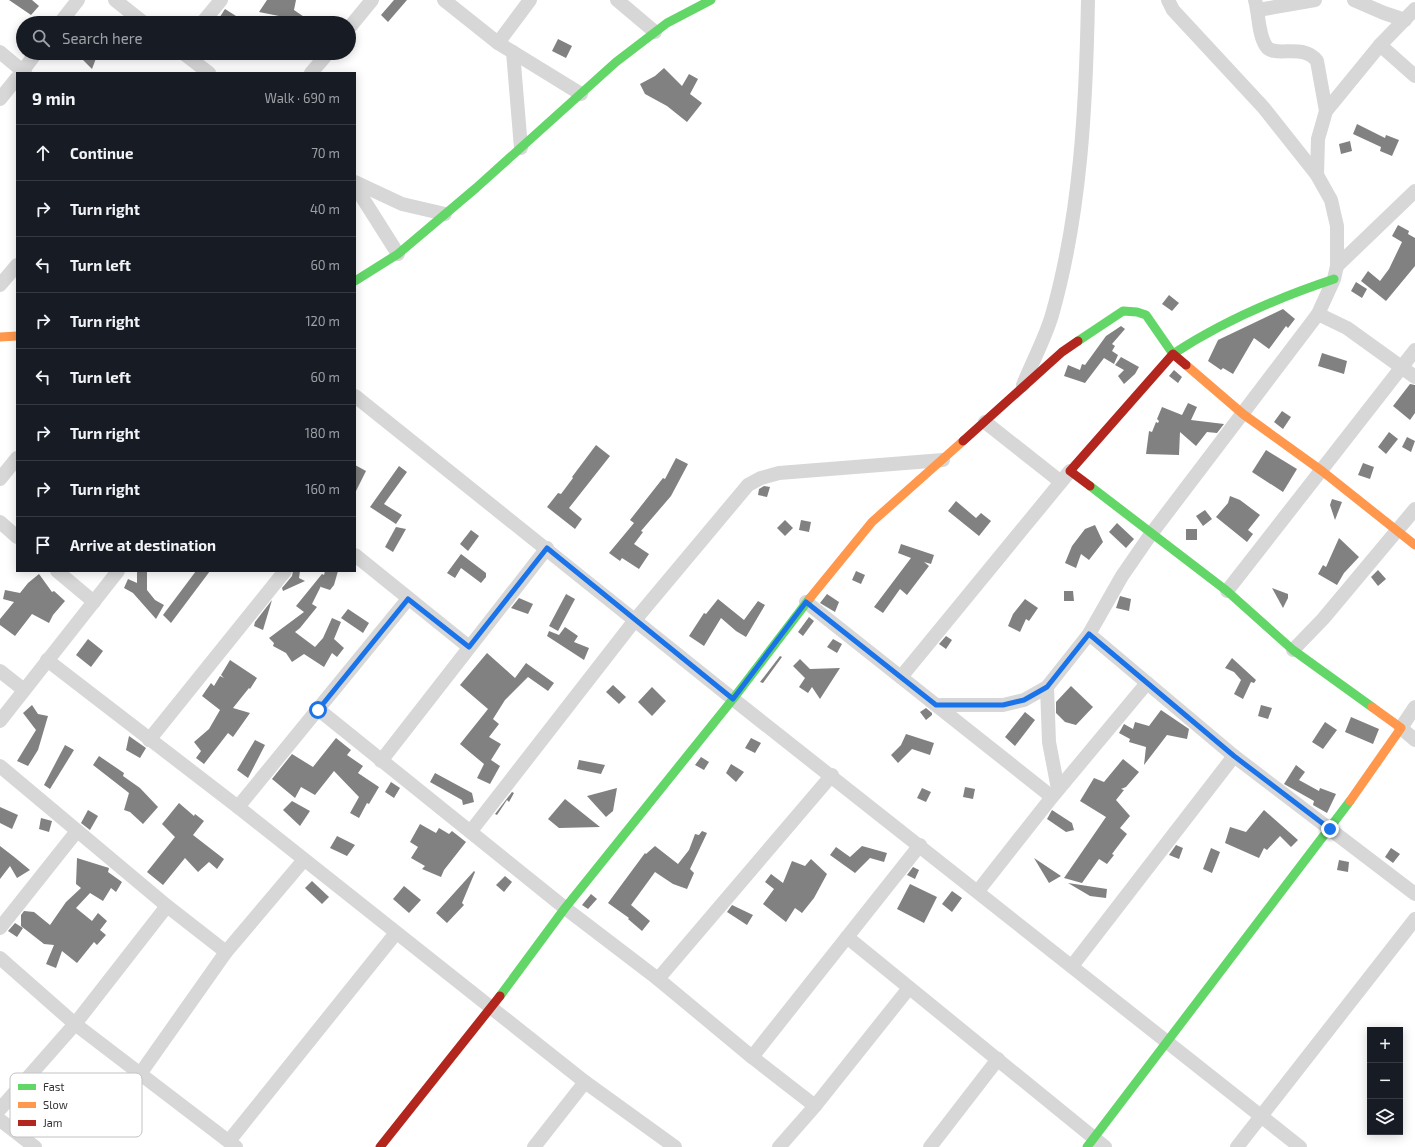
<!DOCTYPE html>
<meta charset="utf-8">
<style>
:root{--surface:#171b24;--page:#242831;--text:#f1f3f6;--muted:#9ea1a6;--line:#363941}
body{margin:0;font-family:"Exo 2",sans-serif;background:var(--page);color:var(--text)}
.controls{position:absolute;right:12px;bottom:12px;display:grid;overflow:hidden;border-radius:0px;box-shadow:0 2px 10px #0003}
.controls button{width:36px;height:36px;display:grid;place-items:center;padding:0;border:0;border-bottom:1px solid var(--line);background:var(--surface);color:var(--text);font:20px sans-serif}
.stop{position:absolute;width:12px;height:12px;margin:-9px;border:3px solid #1a73e8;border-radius:50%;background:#fff}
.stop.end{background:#1a73e8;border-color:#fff;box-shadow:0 1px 4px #0008}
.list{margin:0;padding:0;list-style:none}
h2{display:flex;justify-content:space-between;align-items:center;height:52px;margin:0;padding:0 16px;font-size:17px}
h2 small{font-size:13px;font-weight:400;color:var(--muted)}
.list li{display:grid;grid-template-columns:26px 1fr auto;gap:12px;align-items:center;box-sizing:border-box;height:56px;padding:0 16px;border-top:1px solid var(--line)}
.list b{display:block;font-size:15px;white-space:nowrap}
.list em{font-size:13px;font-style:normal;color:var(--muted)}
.icon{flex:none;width:22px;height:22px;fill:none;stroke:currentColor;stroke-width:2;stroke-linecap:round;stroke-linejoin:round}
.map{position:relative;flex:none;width:1415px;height:1147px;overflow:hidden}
.search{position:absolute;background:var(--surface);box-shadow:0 2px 10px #0003;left:16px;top:16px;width:340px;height:44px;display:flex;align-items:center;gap:10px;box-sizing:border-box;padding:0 14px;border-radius:22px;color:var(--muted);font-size:15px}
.panel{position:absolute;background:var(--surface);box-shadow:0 2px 10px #0003;left:16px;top:72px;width:340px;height:500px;border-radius:0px}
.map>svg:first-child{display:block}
.building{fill:#818181}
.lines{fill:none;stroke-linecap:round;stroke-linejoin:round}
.street{stroke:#d7d7d7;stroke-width:14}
.fast{stroke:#63d668;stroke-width:9}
.slow{stroke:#ff974d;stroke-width:9}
.jam{stroke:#b3261e;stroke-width:9}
.route{stroke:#1a73e8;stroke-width:5}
.key{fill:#fff;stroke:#c2c2c2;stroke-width:1}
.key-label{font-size:11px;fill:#333}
</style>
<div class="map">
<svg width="1415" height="1147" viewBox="0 0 1415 1147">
<rect width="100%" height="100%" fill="#fff"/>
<g class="building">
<polygon points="9,0 32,0 39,6 31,15"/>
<polygon points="267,0 296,0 294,10 313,23 294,23 284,17 259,12"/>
<polygon points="394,0 407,0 388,22 381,15"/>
<polygon points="225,9 247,23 216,23"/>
<polygon points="558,39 572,46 566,58 552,51"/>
<polygon points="76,53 98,53 92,69"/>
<polygon points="664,68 682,86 689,74 698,79 690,94 702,103 687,122 667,106 645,94 640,84 655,76"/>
<polygon points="1357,124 1385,138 1386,135 1399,140 1392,156 1380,151 1381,147 1353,134"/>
<polygon points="1350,141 1352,151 1341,154 1339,144"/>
<polygon points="1398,225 1409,231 1408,234 1415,238 1415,266 1386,301 1361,281 1368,271 1380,281 1389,269 1402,242 1392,236"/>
<polygon points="1356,282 1367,289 1362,298 1351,291"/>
<polygon points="1169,295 1179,303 1172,311 1162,304"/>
<polygon points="1283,309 1295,319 1288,328 1286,326 1269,349 1254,338 1233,374 1223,368 1221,370 1208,361 1218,340"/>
<polygon points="1121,326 1125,329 1112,344 1115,346 1112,351 1118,355 1114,364 1104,358 1085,383 1064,376 1068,365 1080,370 1082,364 1085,365 1106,336"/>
<polygon points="1322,353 1347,361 1344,374 1318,366"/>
<polygon points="1121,357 1139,367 1135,374 1124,384 1118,376 1124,370 1115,365"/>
<polygon points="1174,370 1182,377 1178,383 1169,376"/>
<polygon points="1410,384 1415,385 1415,413 1410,420 1393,406"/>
<polygon points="1188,403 1197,407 1191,420 1224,424 1217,433 1207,432 1196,446 1180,432 1179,455 1146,454 1149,431 1152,432 1156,422 1158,423 1159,421 1157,419 1162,407 1182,415"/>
<polygon points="1282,411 1291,417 1283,429 1274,422"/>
<polygon points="1389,432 1398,439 1386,454 1378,447"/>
<polygon points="1407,437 1415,441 1411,452 1402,447"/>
<polygon points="596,445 610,456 569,508 582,519 575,529 547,507 558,493 561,494 573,478 572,477"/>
<polygon points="1266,450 1297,469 1283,492 1252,472"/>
<polygon points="676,458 688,464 671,496 641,531 643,532 634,544 649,554 639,569 622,558 620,561 609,553 634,523 630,520 663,478 665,479"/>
<polygon points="1363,463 1374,467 1370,479 1358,475"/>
<polygon points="355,465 366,471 355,493"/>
<polygon points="399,466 407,472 384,504 402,515 396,524 370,507"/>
<polygon points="764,486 770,487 767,497 758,495 759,489"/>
<polygon points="1230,496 1240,500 1260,515 1248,530 1253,534 1247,542 1216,517 1228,503"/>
<polygon points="1332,499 1342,502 1335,520 1330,505"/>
<polygon points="956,501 976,518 981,513 991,521 979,536 948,511"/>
<polygon points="1205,510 1212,519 1203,526 1196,516"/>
<polygon points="785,520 793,528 785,536 777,528"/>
<polygon points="801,520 811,522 809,532 799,530"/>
<polygon points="1117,523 1134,539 1126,548 1109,532"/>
<polygon points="1095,525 1103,542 1089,560 1081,554 1076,568 1065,563 1072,546 1085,529"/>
<polygon points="396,527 406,529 393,552 385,547"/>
<rect x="1186" y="529" width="11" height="11"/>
<polygon points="471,530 479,536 468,551 460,544"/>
<polygon points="1339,538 1359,557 1344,573 1337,585 1318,574 1323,565 1326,567"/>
<polygon points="901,544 934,555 931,564 924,562 929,566 907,595 900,589 883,613 874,607 911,558 898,553"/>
<polygon points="461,554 486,573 486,577 481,583 461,568 455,578 447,573"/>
<polygon points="1378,570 1386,579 1378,586 1371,577"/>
<polygon points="137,571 147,571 147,590 155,600 164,605 156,619 133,593 124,588 128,579 137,583"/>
<polygon points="196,571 210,571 171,623 163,615"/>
<polygon points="293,571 300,571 299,578 305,581 283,591 282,588 292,576"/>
<polygon points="325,571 338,571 334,585 330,590 321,587 321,586 312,604 317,607 300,628 295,632 315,647 323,638 332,618 341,622 334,639 344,648 337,657 332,653 324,667 304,654 292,662 286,653 273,646 274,643 269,638 304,612 296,606 322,574 324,575"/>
<polygon points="856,571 865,575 861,584 852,580"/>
<polygon points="39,574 52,592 54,591 65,601 53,615 49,623 32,614 15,636 0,625 0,619 14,602 3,599 5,590 20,593 28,583"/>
<polygon points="1272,588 1288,594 1288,598 1283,608"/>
<polygon points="1064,591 1073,591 1074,601 1064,601"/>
<polygon points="566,594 575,599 558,631 549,626"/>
<polygon points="827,594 839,602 835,612 820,603"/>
<polygon points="1120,596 1131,599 1129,611 1116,608"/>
<polygon points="519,598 533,604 528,614 511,608"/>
<polygon points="718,599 744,620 758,601 765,605 746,637 736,631 721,618 704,646 689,636 704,613 706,614"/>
<polygon points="1025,599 1038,608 1029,621 1026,619 1020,632 1008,626 1013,614"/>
<polygon points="272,600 263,630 254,626 255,622"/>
<polygon points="348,609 369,623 363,633 341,618"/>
<polygon points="809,617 814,621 803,636 798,632"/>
<polygon points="565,627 578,636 574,642 589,648 584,660 547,636 549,631 559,635"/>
<polygon points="946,636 952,640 946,649 939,644"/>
<polygon points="88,639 103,651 91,667 76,655"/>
<polygon points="833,639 842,644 837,653 827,647"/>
<polygon points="487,653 515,678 526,663 554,683 548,691 528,677 505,700 493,719 499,724 489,737 501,744 491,760 500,766 490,784 477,778 484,764 460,744 488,709 460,685"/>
<polygon points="780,656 782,657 763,683 760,682"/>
<polygon points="1232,658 1256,680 1254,683 1251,682 1243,699 1234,694 1241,680 1234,672 1225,668"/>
<polygon points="800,659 810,669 840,668 820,699 812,687 808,693 799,687 805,678 793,666"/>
<polygon points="230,660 257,678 250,689 249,688 233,708 250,713 233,737 228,733 204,764 196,758 201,751 194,742 209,729 220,710 202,696 211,683 214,686 220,676 224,678 221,675"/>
<polygon points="613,685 626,697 619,704 606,692"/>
<polygon points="1071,686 1093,707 1076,725 1065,722 1056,713 1056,702"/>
<polygon points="652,687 666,701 652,716 638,702"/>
<polygon points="32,705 38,714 48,716 38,750 28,766 17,761 36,730 23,713"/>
<polygon points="1261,705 1272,708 1268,719 1258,716"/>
<polygon points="926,708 932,713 932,715 926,720 920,712"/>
<polygon points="1161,710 1189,729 1187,739 1167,735 1144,765 1146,747 1129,742 1130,739 1119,733 1124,724 1133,729 1135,722 1149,726"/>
<polygon points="1025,712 1035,720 1015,746 1005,737"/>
<polygon points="1351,717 1379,729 1373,744 1345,732"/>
<polygon points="1325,722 1337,730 1323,749 1312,742"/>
<polygon points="906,734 934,743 930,755 912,749 898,763 891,755 901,745"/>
<polygon points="129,736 146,748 140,758 126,750"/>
<polygon points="336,738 351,750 347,755 363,766 358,773 379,787 369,804 367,803 359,818 350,813 359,797 334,771 315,795 301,787 295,798 272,779 292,754 313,767"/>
<polygon points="751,738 761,743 755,753 745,748"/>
<polygon points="255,740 265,745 248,778 237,770"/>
<polygon points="65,745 74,750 50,789 44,785"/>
<polygon points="99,756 124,773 123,776 140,788 158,807 143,824 130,812 124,810 129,793 93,765"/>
<polygon points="701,757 709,762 704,770 695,765"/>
<polygon points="1123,759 1139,772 1126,787 1121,789 1124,790 1116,800 1130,816 1120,828 1127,834 1112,854 1114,855 1107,864 1099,859 1082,883 1064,878 1106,817 1080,801 1094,778 1104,782"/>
<polygon points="579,760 605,765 601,774 577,769"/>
<polygon points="731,764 744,772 736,782 726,773"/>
<polygon points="1296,765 1305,772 1299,780 1319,791 1320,788 1336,794 1327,813 1313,805 1314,801 1284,784"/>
<polygon points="435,773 472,793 474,802 463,805 462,800 430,782"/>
<polygon points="391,782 400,788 394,798 385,792"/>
<polygon points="965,787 975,789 973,799 963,797"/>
<polygon points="617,788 613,811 606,817 587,796"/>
<polygon points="922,788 931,792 926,802 917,798"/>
<polygon points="512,792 514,793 509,802 507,800 497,815 495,814"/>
<polygon points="565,799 600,827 559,828 548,819"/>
<polygon points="292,801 310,811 300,826 283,810"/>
<polygon points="179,803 194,816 195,814 204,821 193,835 224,859 217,869 209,862 198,872 185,858 163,885 147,872 175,837 162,824"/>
<polygon points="0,807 18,815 12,829 0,823"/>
<polygon points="88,810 98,816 90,830 81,823"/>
<polygon points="1052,810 1072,823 1074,830 1066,832 1047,819"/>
<polygon points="1264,810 1298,840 1291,847 1280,836 1267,850 1264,848 1259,858 1225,843 1230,827 1246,832"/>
<polygon points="41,818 52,821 49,832 39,829"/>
<polygon points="420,824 436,833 439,828 449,834 452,831 466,842 444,870 441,877 422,869 425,866 411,858 418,847 410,842"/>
<polygon points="702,831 707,833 690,869 694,873 687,889 673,884 655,872 631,905 650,921 642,931 628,919 629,918 608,903 645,853 646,854 655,846 678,864 689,850 695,834 699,835"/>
<polygon points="337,836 355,845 347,856 330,848"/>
<polygon points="1176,845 1183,848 1179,859 1169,855"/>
<polygon points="0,846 13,856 30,870 17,878 10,866 0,879"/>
<polygon points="862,846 887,853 884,862 870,858 855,873 830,855 836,847 850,857"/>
<polygon points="1211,848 1220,852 1212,873 1203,869"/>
<polygon points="1391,848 1400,854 1393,863 1385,857"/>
<polygon points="77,858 109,868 108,872 122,882 116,892 111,888 103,901 90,893 76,908 92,921 98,913 107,921 100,930 106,935 97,945 94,942 77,963 62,951 56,968 46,964 54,945 44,944 21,926 21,915 24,911 34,912 50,925 66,902 81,888 76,884"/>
<polygon points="1034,858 1061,876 1049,883"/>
<polygon points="811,859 827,874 814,898 802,913 795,908 786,922 763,904 774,889 765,882 771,874 783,883 792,861 805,866"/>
<polygon points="1339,860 1349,862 1348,872 1337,870"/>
<polygon points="913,867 919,870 915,879 907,875"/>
<polygon points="474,871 475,872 462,903 464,905 447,923 436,913"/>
<polygon points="505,876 512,882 504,892 496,885"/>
<polygon points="312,881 329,897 322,904 305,888"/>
<polygon points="1068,883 1107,889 1106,898 1090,896"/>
<polygon points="910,884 937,897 924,923 897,909"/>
<polygon points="404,886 421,900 409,913 393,899"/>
<polygon points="952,891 962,898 952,912 942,904"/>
<polygon points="591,894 597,899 588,909 582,905"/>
<polygon points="732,905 753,915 747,925 727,912"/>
<polygon points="15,923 23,928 17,937 8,931"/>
</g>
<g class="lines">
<g class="street">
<polyline points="115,0 144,23"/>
<polyline points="444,0 498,43 581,94"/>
<polyline points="617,0 655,32"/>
<polyline points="1168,0 1173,10 1263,107 1317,175"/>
<path d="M 1255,0 C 1259,14 1258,34 1266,46 C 1274,59 1303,42 1317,61 L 1326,111"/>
<polyline points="1354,0 1384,13 1405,20"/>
<polyline points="1258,10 1315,0"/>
<polyline points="60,23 78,0"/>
<polyline points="202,23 221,0"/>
<polyline points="349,28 372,0"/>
<polyline points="498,43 530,0"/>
<polyline points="1380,45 1415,76"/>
<polyline points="0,52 25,73"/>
<polyline points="513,52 521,148"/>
<polyline points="183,53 209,73"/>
<polyline points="21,73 36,53"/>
<polyline points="311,73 328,53"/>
<polyline points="0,99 17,78"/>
<polyline points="355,182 402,204 445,214"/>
<polyline points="355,186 398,254"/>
<polyline points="1337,266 1415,191"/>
<polyline points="0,285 17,265"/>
<polyline points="1318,314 1347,328 1415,377"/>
<path d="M 1023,385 C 1032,362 1045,339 1052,315 C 1081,213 1086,105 1088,0"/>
<polyline points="355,396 733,699 1300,1147"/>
<polyline points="985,422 1061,482"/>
<polyline points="0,479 17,458"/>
<polyline points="0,522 17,537"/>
<polyline points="355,555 469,647"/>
<polyline points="57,571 94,602"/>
<polyline points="1227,591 1415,350"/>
<polyline points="806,602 1052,797"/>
<polyline points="1089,634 1234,756 1415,894"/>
<polyline points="1293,650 1323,619 1415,509"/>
<polyline points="47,660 238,807 585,1082 675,1147"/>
<polyline points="0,671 24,690"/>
<polyline points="901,677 1070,471"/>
<polyline points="1047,687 1049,742 1058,789"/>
<polyline points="936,705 1003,705 1024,700 1047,687 1089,634 1122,576 1151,534 1318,314 1334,279 1337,266 1337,226 1331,200 1317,175 1318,139 1326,111 1380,45 1415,9"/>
<polyline points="1415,707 1401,728 1415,740"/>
<polyline points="319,710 565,908 658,979 752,1057 815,1106"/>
<polyline points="0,721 118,571"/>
<polyline points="149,740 285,571"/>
<polyline points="381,761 547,548"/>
<polyline points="0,766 167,906 226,952"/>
<polyline points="238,807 408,599"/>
<polyline points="471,831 635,620 748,485 761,478 779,473 943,460"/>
<polyline points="978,891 1052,797 1147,683"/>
<polyline points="0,928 77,831"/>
<polyline points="847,937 1105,1147"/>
<polyline points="0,958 75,1024 236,1147"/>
<polyline points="1072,966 1234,756"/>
<polyline points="658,979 832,775"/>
<polyline points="752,1057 920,845"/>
<polyline points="140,1074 226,952 303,861"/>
<polyline points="0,1109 75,1024 167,906"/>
<polyline points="0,1120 35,1147"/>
<polyline points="229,1141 396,933"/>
<polyline points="534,1147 585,1082"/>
<polyline points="779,1147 815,1106 909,988"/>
<polyline points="930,1147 998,1059"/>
<polyline points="1237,1147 1415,919"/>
</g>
<g class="fast">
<polyline points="355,281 398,254 476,188 616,62 667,23 711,0"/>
<path d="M 1078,341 L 1123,311 L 1137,312 L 1146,315 L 1173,354 C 1223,321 1277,298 1334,279"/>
<polyline points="1090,486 1227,591 1293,650 1372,707"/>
<polyline points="500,996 565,908 733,699 810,598"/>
<polyline points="1087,1147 1350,801"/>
</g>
<g class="slow">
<polyline points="0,337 17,336"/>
<polyline points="1186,365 1243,414 1322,471 1415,545"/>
<polyline points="810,598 872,522 963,441"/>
<polyline points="1350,801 1401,728 1372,707"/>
</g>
<g class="jam">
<polyline points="963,441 1062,352 1078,341"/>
<polyline points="1090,486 1070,471 1173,354 1186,365"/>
<polyline points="380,1147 500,996"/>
</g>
</g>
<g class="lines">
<polyline class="route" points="318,710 408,599 469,647 547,548 733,699 806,602 936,705 1003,705 1024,700 1047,687 1089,634 1234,756 1330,829"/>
</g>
<rect x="10" y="1073" width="132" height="64" rx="6" class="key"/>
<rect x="18" y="1084" width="18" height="6" fill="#63d668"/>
<rect x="18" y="1102" width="18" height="6" fill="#ff974d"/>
<rect x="18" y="1120" width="18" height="6" fill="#b3261e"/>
<g class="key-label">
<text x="43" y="1091">Fast</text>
<text x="43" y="1109">Slow</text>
<text x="43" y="1127">Jam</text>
</g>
</svg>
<div class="controls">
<button>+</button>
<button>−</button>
<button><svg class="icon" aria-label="layers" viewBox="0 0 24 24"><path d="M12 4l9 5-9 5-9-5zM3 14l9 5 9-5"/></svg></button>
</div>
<div class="stop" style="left:318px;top:710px"></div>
<div class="stop end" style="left:1330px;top:829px"></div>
<div class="search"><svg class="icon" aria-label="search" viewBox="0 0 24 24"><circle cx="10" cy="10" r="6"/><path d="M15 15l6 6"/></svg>Search here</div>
<section class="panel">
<h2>9 min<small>Walk · 690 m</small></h2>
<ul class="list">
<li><svg class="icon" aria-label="ahead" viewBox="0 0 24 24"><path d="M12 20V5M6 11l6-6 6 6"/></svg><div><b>Continue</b></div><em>70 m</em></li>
<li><svg class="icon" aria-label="right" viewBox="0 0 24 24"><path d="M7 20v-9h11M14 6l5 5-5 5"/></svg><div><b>Turn right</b></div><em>40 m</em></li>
<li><svg class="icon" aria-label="left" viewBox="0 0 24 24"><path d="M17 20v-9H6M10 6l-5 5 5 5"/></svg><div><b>Turn left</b></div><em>60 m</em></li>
<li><svg class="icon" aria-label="right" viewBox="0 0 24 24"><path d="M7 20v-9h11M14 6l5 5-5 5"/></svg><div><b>Turn right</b></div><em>120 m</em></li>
<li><svg class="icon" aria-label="left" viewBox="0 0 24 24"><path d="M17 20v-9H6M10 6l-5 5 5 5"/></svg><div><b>Turn left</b></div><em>60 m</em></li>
<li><svg class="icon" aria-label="right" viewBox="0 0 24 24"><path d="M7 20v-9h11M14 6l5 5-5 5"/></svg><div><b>Turn right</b></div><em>180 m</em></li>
<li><svg class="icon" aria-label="right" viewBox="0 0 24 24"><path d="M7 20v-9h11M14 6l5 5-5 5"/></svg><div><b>Turn right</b></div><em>160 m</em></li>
<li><svg class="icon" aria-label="arrive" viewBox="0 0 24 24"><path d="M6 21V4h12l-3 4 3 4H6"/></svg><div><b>Arrive at destination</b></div></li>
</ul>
</section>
</div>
